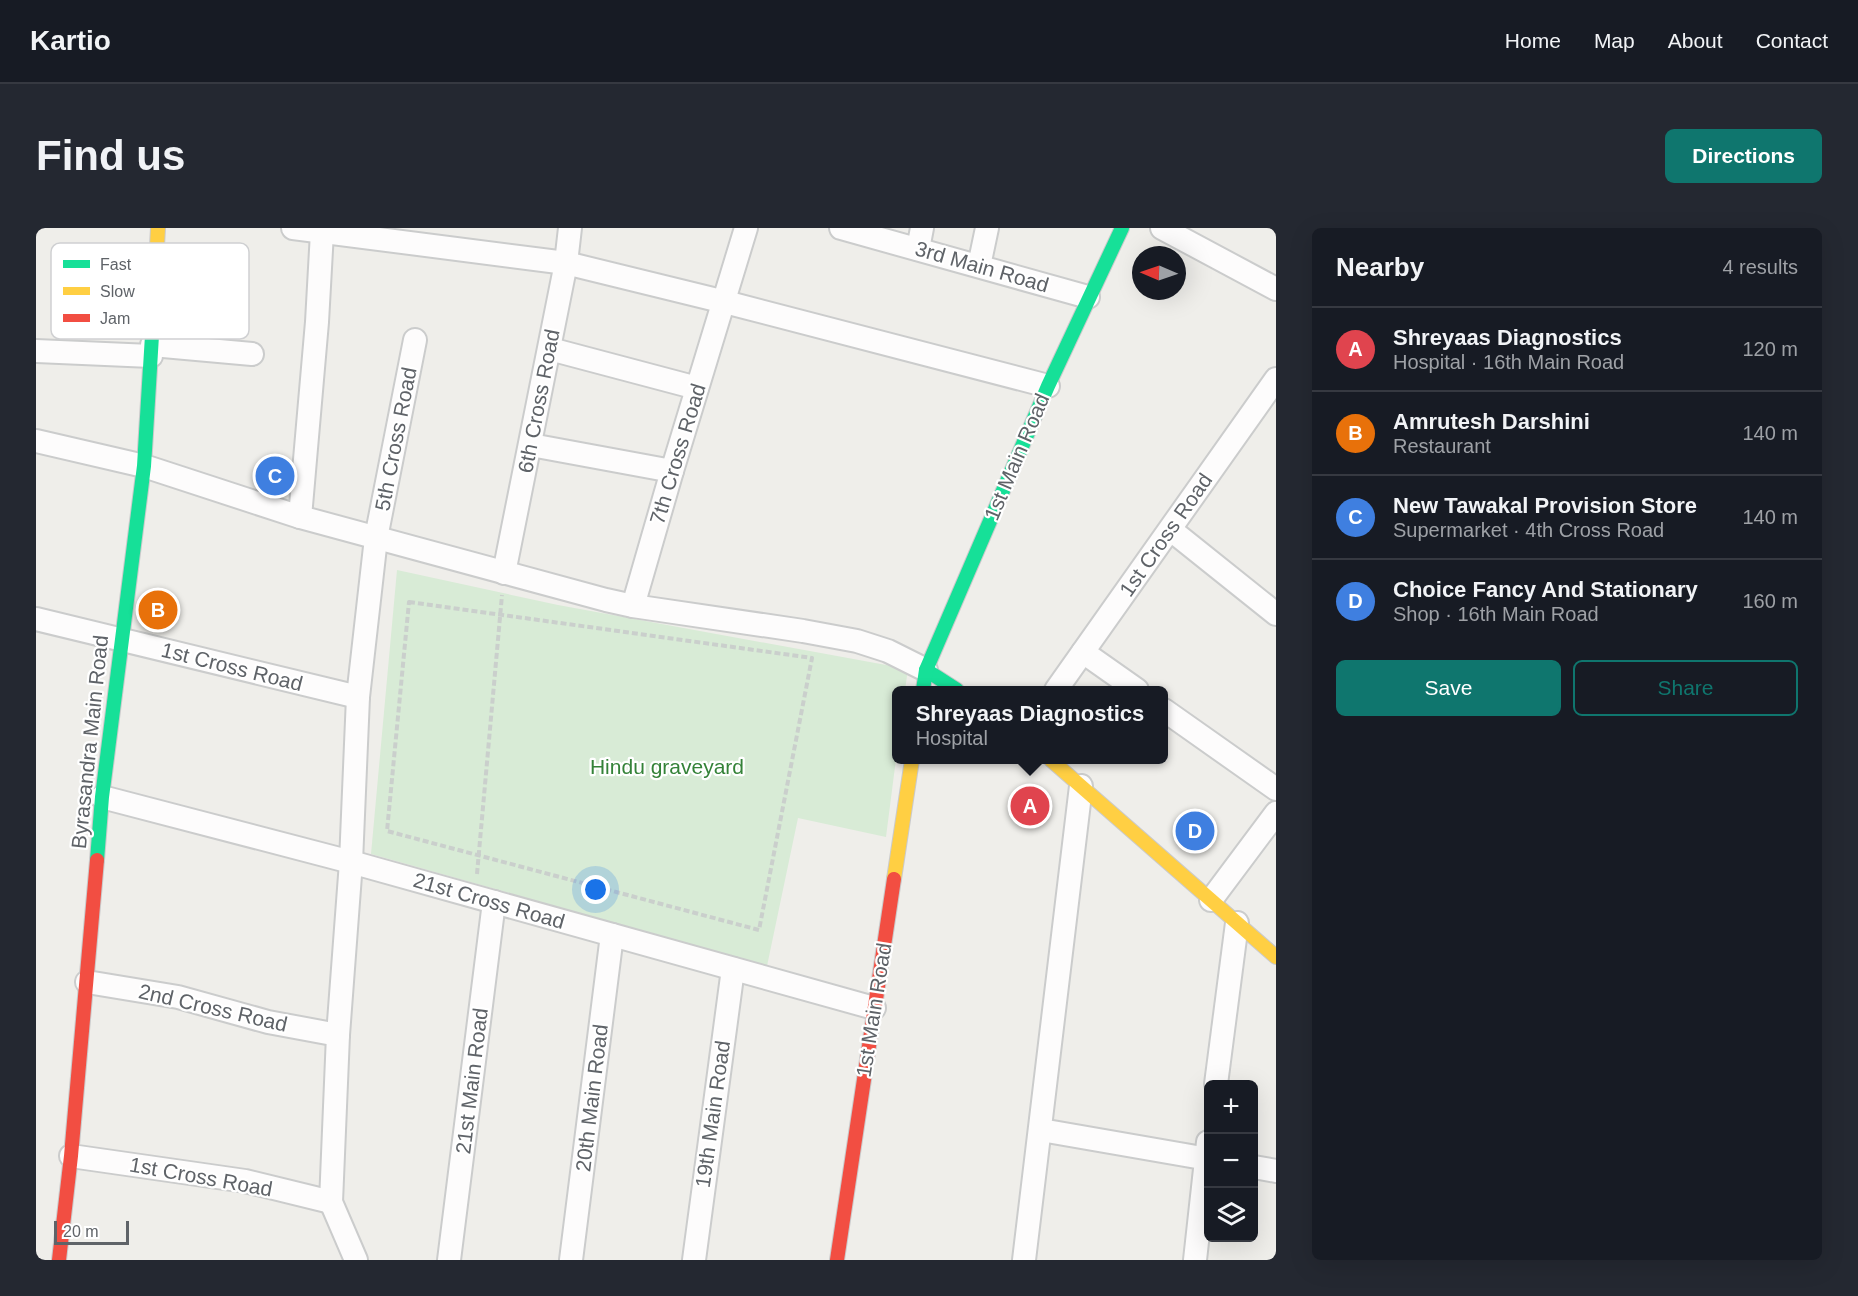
<!DOCTYPE html>
<meta charset="utf-8">
<style>
:root{--surface:#171b24;--page:#242831;--text:#f1f3f6;--muted:#9ea1a6;--line:#363941;--accent:#0f766e}
body{margin:0;font-family:Arial,sans-serif;background:var(--page);color:var(--text)}
.controls{position:absolute;right:18px;bottom:18px;display:grid;overflow:hidden;border-radius:9px;box-shadow:0 6px 24px #0002}
.controls button{width:54px;height:54px;display:grid;place-items:center;padding:0;border:0;border-bottom:2px solid var(--line);background:var(--surface);color:var(--text);font:30px sans-serif}
.compass{position:absolute;left:1096px;top:18px;width:54px;height:54px;border-radius:50%;background:var(--surface);box-shadow:0 6px 24px #0002;rotate:272deg}
.scale{position:absolute;left:18px;bottom:15px;width:75px;box-sizing:border-box;padding-left:6px;border:3px solid #5f6368;border-top:0;font-size:16px;line-height:21px;white-space:nowrap;color:#5f6368;-webkit-text-stroke:4px #fff;paint-order:stroke}
.you{position:absolute;left:560px;top:662px;width:21px;height:21px;margin:-15px;border:4px solid #fff;border-radius:50%;background:#1a73e8;box-shadow:0 0 0 9px #1a73e833}
.badge{display:grid;place-items:center;width:39px;height:39px;border-radius:50%;background:var(--accent);color:#fff;font-size:20px;font-weight:700}
.pin{position:absolute;translate:-50% -50%;border:3px solid #fff;box-shadow:0 2px 6px #0006}
.popup{position:absolute;left:856px;top:458px;width:276px;height:78px;box-sizing:border-box;display:grid;place-content:center;border-radius:9px;background:var(--surface);filter:drop-shadow(0 2px 4px #0005);font-size:20px;white-space:nowrap;color:var(--muted)}
.popup b{font-size:22px;color:var(--text)}
.popup::after{content:'';position:absolute;left:50%;top:100%;margin-left:-12px;border:12px solid transparent;border-top-color:var(--surface)}
.list{margin:0;padding:0;list-style:none}
h2{display:flex;justify-content:space-between;align-items:center;height:78px;margin:0;padding:0 24px;font-size:26px}
h2 small{font-size:20px;font-weight:400;color:var(--muted)}
.list li{display:grid;grid-template-columns:39px 1fr auto;gap:18px;align-items:center;box-sizing:border-box;height:84px;padding:0 24px;border-top:2px solid var(--line)}
.list b{display:block;font-size:22px;white-space:nowrap}
.list p{margin:0;font-size:20px;white-space:nowrap;color:var(--muted)}
.list em{font-size:20px;font-style:normal;color:var(--muted)}
.actions{display:flex;gap:12px;padding:18px 24px}
.actions a{flex:1;padding:14px 0;border:2px solid var(--accent);border-radius:9px;text-align:center;font-size:21px;color:var(--accent)}
.actions .main{background:var(--accent);color:#fff}
.icon{flex:none;width:33px;height:33px;fill:none;stroke:currentColor;stroke-width:2;stroke-linecap:round;stroke-linejoin:round}
.map{position:relative;flex:none;width:1240px;height:1032px;overflow:hidden;border-radius:9px}
header{display:flex;align-items:center;gap:36px;box-sizing:border-box;height:84px;padding:0 30px;background:var(--surface);border-bottom:2px solid var(--line)}
header strong{font-size:28px}
nav{display:flex;gap:33px;margin-inline-start:auto;font-size:21px}
.intro{display:flex;align-items:center;justify-content:space-between;box-sizing:border-box;height:144px;padding:0 36px}
h1{margin:0;font-size:42px}
.button{padding:15px 27px;border-radius:9px;background:var(--accent);color:#fff;font-size:21px;font-weight:700}
main{display:flex;gap:36px;padding:0 36px}
aside{flex:1;background:var(--surface);border-radius:9px;box-shadow:0 6px 24px #0002}
.map>svg:first-child{display:block}
.green{fill:#d8ebd6}
.lines{fill:none;stroke-linecap:round;stroke-linejoin:round}
.street-casing{stroke:#cbcccc;stroke-width:26}
.fast-casing{stroke:#cacacb;stroke-width:16}
.slow-casing{stroke:#cacacb;stroke-width:16}
.jam-casing{stroke:#cacacb;stroke-width:16}
.path{stroke:#cacfcc;stroke-width:4;stroke-dasharray:6 3;stroke-linecap:butt}
.street{stroke:#fdfcfc;stroke-width:22}
.fast{stroke:#16e098;stroke-width:14}
.slow{stroke:#ffcf43;stroke-width:14}
.jam{stroke:#f24e42;stroke-width:14}
.labels{text-anchor:middle;stroke-width:4.5;stroke-linejoin:round;paint-order:stroke}
.street-label{font-size:21px;fill:#5f6368;stroke:#fff}
.park-label{font-size:21px;fill:#348238;stroke:#fff}
.key{fill:#fff;stroke:#cfd0d2;stroke-width:1.5}
.key-label{font-size:16px;fill:#5f6368}
</style>
<header>
<strong>Kartio</strong>
<nav><a>Home</a><a>Map</a><a>About</a><a>Contact</a></nav>
</header>
<div class="intro"><h1>Find us</h1><a class="button">Directions</a></div>
<main>
<div class="map">
<svg width="1240" height="1032" viewBox="0 0 1240 1032">
<rect width="100%" height="100%" fill="#efeeea"/>
<polygon class="green" points="361,342 522,377 872,441 869,462 860,462 860,531 850,609 762,590 731,738 335,626"/>
<g class="lines">
<g class="street-casing">
<g id="street">
<polyline points="257,0 530,35 689,74 1012,158"/>
<polyline points="805,0 1052,69"/>
<polyline points="1126,0 1240,61"/>
<polyline points="882,21 886,0"/>
<polyline points="943,38 951,0"/>
<polyline points="116,117 216,126"/>
<polyline points="514,121 661,160"/>
<polyline points="0,123 115,128"/>
<polyline points="0,213 108,238 264,289 570,372 597,378 767,403 821,413 852,423 890,442"/>
<polyline points="495,217 636,243"/>
<polyline points="264,289 281,94 286,4"/>
<polyline points="1135,302 1240,386"/>
<polyline points="468,345 530,35 534,0"/>
<polyline points="597,378 636,243 710,0"/>
<polyline points="0,391 322,469"/>
<polyline points="1047,424 1101,462"/>
<polyline points="1020,462 1240,151"/>
<polyline points="1128,482 1240,561"/>
<polyline points="66,569 315,634 838,780"/>
<polyline points="1175,672 1240,585"/>
<polyline points="51,754 142,769 232,794 302,807"/>
<polyline points="1180,856 1201,695"/>
<polyline points="1005,902 1172,931"/>
<polyline points="35,928 209,953 295,974"/>
<polyline points="1218,939 1240,943"/>
<polyline points="320,1032 295,974 302,807 315,634 322,469 340,310 379,112"/>
<polyline points="413,1032 458,674"/>
<polyline points="535,1032 576,707"/>
<polyline points="658,1032 697,741"/>
<polyline points="988,1032 1045,558"/>
<polyline points="1159,1032 1172,914"/>
</g>
</g>
<g class="fast-casing">
<g id="fast">
<polyline points="890,442 921,462"/>
<polyline points="887,462 890,442 1012,158 1086,0"/>
<polyline points="61,632 66,569 108,238 117,91"/>
</g>
</g>
<g class="slow-casing">
<g id="slow">
<polyline points="117,91 122,0"/>
<polyline points="1015,532 1240,729"/>
<polyline points="858,651 876,532"/>
</g>
</g>
<g class="jam-casing">
<g id="jam">
<polyline points="23,1032 35,928 61,632"/>
<polyline points="801,1032 858,651"/>
</g>
</g>
<g class="path">
<polygon points="373,374 776,430 723,702 351,603"/>
<polyline points="441,646 466,367"/>
</g>
<use href="#street" class="street"/>
<use href="#fast" class="fast"/>
<use href="#slow" class="slow"/>
<use href="#jam" class="jam"/>
</g>
<g class="labels">
<g class="street-label">
<text transform="translate(946 39) rotate(16)" y="7">3rd Main Road</text>
<text transform="translate(503 173) rotate(-79)" y="7">6th Cross Road</text>
<text transform="translate(360 211) rotate(-79)" y="7">5th Cross Road</text>
<text transform="translate(642 226) rotate(-73)" y="7">7th Cross Road</text>
<text transform="translate(981 229) rotate(-67)" y="7">1st Main Road</text>
<text transform="translate(1130 307) rotate(-55)" y="7">1st Cross Road</text>
<text transform="translate(196 439) rotate(14)" y="7">1st Cross Road</text>
<text transform="translate(54 514) rotate(-84)" y="7">Byrasandra Main Road</text>
<text transform="translate(453 673) rotate(16)" y="7">21st Cross Road</text>
<text transform="translate(177 780) rotate(13)" y="7">2nd Cross Road</text>
<text transform="translate(838 782) rotate(-81)" y="7">1st Main Road</text>
<text transform="translate(436 853) rotate(-83)" y="7">21st Main Road</text>
<text transform="translate(556 870) rotate(-83)" y="7">20th Main Road</text>
<text transform="translate(677 886) rotate(-82)" y="7">19th Main Road</text>
<text transform="translate(165 949) rotate(10)" y="7">1st Cross Road</text>
</g>
<g class="park-label">
<text x="631" y="546">Hindu graveyard</text>
</g>
</g>
<rect x="15" y="15" width="198" height="96" rx="9" class="key"/>
<rect x="27" y="32" width="27" height="8" fill="#16e098"/>
<rect x="27" y="59" width="27" height="8" fill="#ffcf43"/>
<rect x="27" y="86" width="27" height="8" fill="#f24e42"/>
<g class="key-label">
<text x="64" y="42">Fast</text>
<text x="64" y="69">Slow</text>
<text x="64" y="96">Jam</text>
</g>
</svg>
<div class="controls">
<button>+</button>
<button>−</button>
<button><svg class="icon" aria-label="layers" viewBox="0 0 24 24"><path d="M12 4l9 5-9 5-9-5zM3 14l9 5 9-5"/></svg></button>
</div>
<svg class="compass" viewBox="-18 -18 36 36"><path d="M0-13l5 13h-10z" fill="#e53935"/><path d="M0 13l5-13h-10z" fill="#9ea1a6"/></svg>
<div class="scale">20 m</div>
<div class="you"></div>
<div class="pin badge" style="left:994px;top:578px;background:#e0444e">A</div>
<div class="popup"><b>Shreyaas Diagnostics</b>Hospital</div>
<div class="pin badge" style="left:122px;top:382px;background:#e8710a">B</div>
<div class="pin badge" style="left:239px;top:248px;background:#3f7fe0">C</div>
<div class="pin badge" style="left:1159px;top:603px;background:#3f7fe0">D</div>
</div>
<aside>
<h2>Nearby<small>4 results</small></h2>
<ul class="list">
<li><span class="badge" style="background:#e0444e">A</span><div><b>Shreyaas Diagnostics</b><p>Hospital · 16th Main Road</p></div><em>120 m</em></li>
<li><span class="badge" style="background:#e8710a">B</span><div><b>Amrutesh Darshini</b><p>Restaurant</p></div><em>140 m</em></li>
<li><span class="badge" style="background:#3f7fe0">C</span><div><b>New Tawakal Provision Store</b><p>Supermarket · 4th Cross Road</p></div><em>140 m</em></li>
<li><span class="badge" style="background:#3f7fe0">D</span><div><b>Choice Fancy And Stationary</b><p>Shop · 16th Main Road</p></div><em>160 m</em></li>
</ul>
<div class="actions"><a class="main">Save</a><a>Share</a></div>
</aside>
</main>
